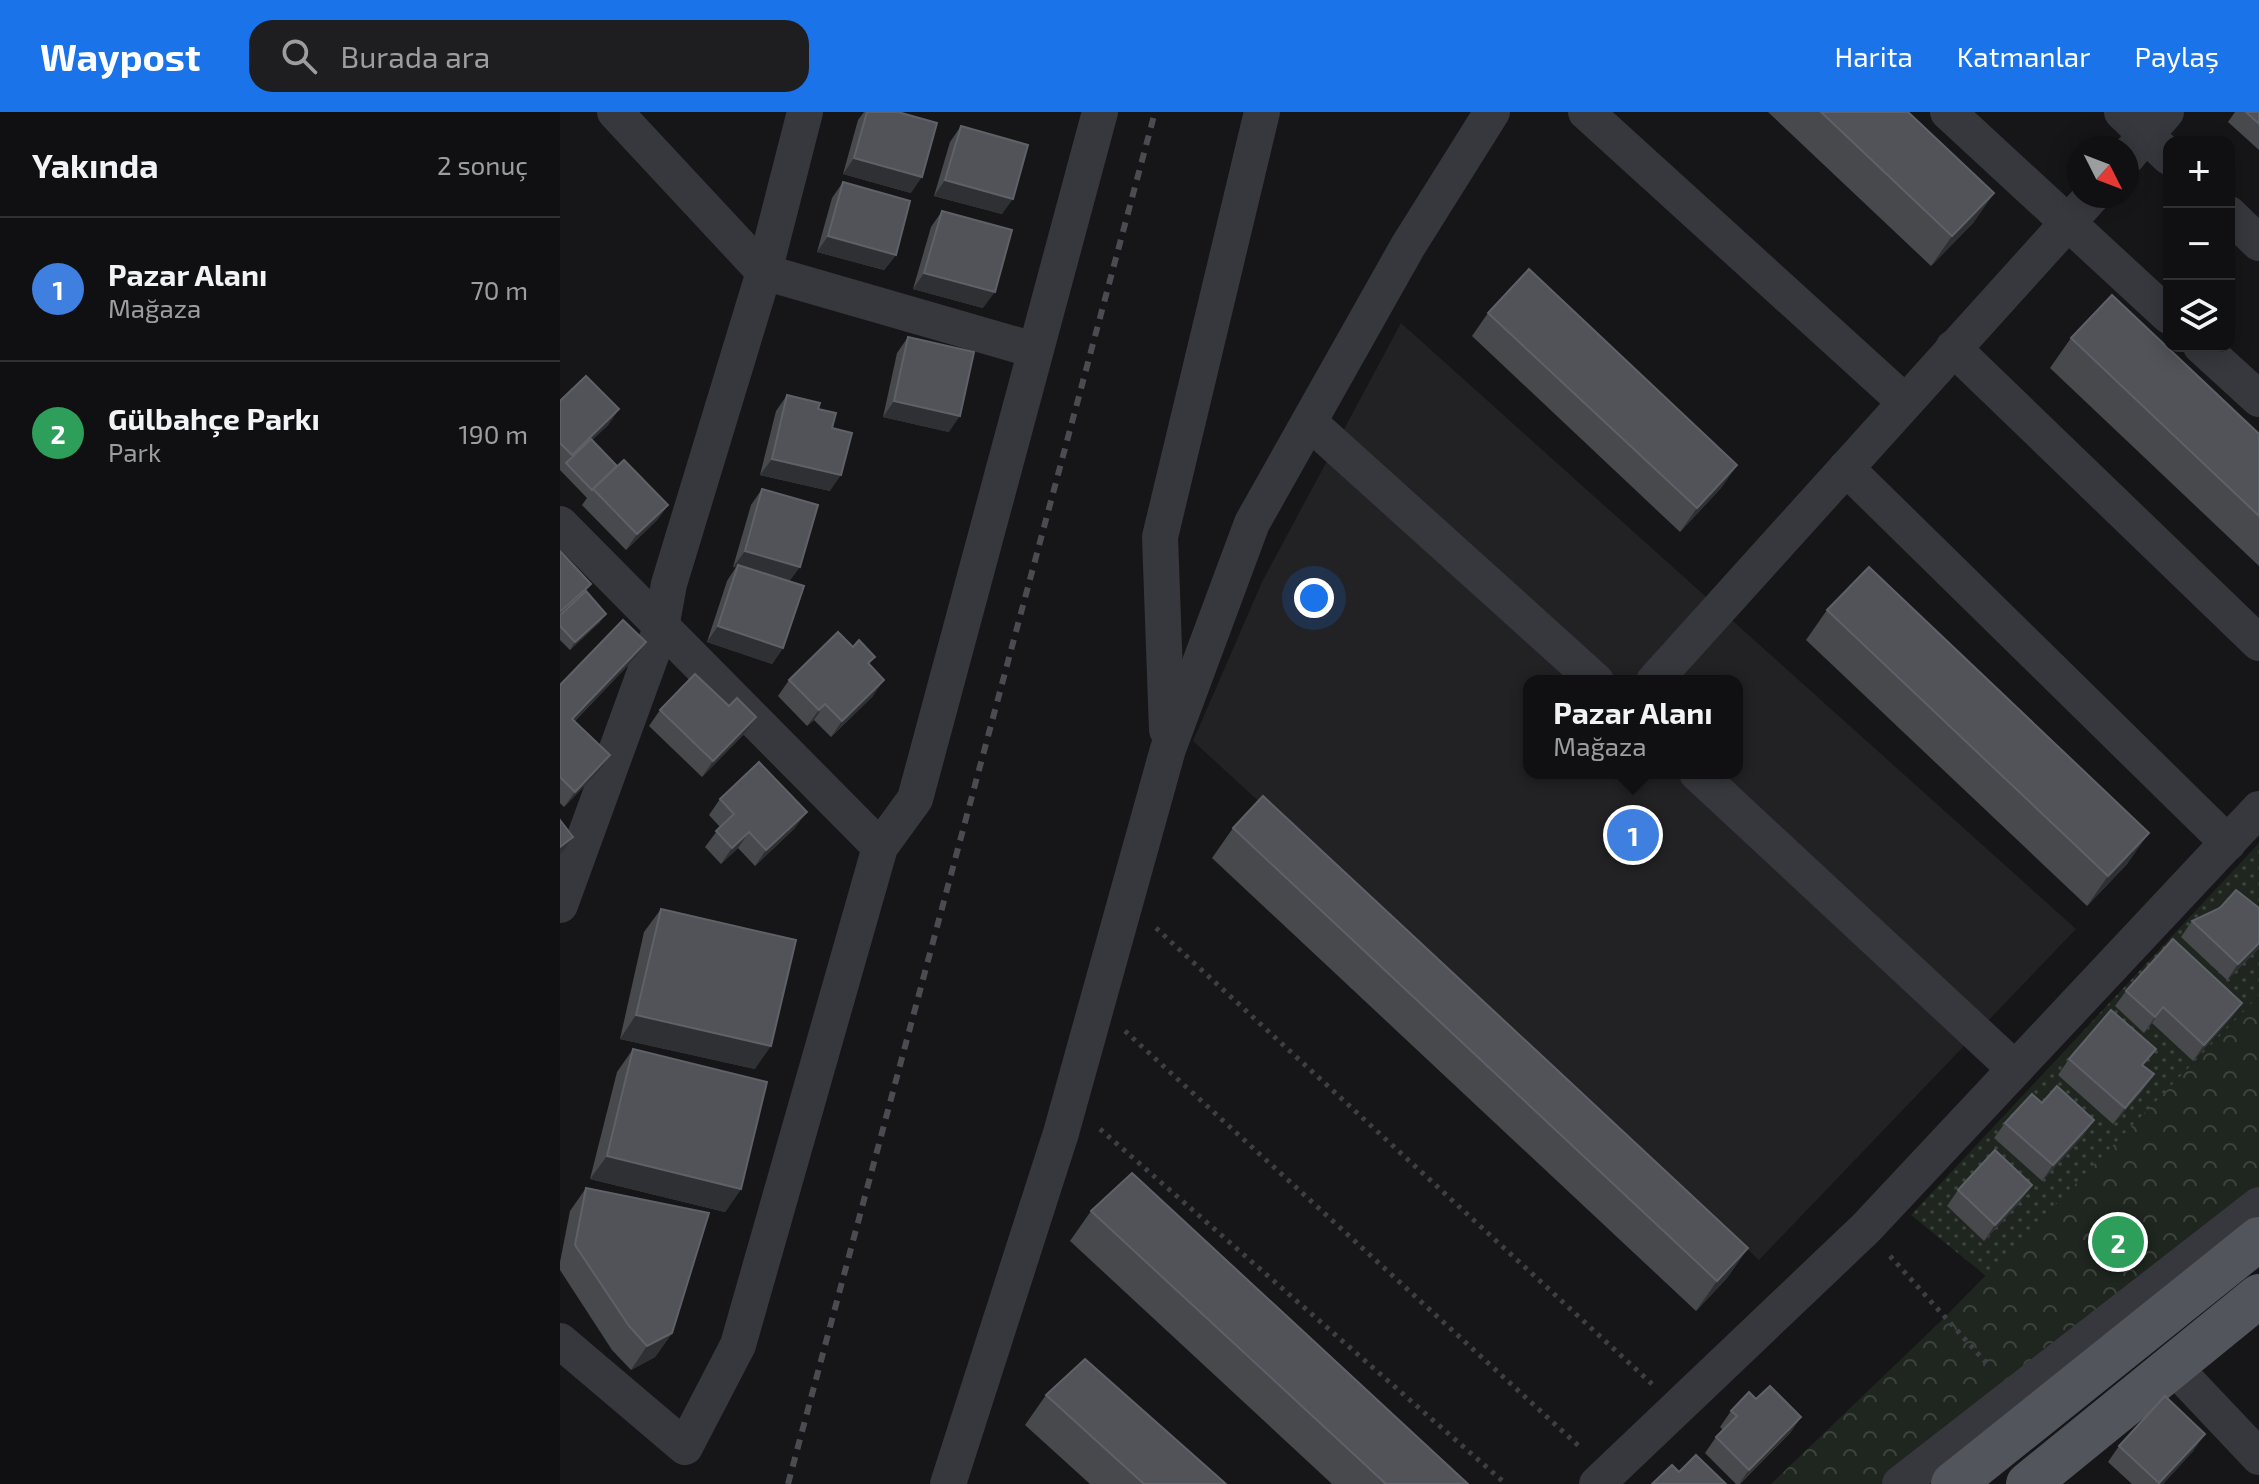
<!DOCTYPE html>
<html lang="tr">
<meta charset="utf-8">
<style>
:root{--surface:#101012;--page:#1e1e20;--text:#f1f3f6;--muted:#9c9d9f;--line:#303032;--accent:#1a73e8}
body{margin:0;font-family:"Exo 2",sans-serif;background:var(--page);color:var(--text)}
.controls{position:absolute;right:24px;top:24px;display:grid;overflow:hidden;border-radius:16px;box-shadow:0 4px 20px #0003}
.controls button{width:72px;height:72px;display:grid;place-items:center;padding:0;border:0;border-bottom:2px solid var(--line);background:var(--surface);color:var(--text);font:40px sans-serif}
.compass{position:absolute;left:1507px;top:24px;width:72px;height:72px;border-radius:50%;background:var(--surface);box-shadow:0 4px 20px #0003;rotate:132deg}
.you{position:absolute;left:754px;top:486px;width:28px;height:28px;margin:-20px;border:6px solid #fff;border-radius:50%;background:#1a73e8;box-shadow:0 0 0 12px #1a73e833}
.badge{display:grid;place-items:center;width:52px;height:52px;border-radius:50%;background:var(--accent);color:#fff;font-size:26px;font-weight:700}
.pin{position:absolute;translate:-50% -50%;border:4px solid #fff;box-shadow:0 2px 8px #0006}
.popup{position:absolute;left:963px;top:563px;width:220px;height:104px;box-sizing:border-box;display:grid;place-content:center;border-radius:16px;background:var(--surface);filter:drop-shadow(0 2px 6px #0005);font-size:26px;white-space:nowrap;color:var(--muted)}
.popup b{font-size:30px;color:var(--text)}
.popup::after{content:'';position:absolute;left:50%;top:100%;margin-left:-16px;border:16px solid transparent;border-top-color:var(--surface)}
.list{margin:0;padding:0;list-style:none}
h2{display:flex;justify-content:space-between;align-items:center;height:104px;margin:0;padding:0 32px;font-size:34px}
h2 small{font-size:26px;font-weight:400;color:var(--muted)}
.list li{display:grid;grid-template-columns:52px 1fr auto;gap:24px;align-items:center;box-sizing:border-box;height:144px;padding:0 32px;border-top:2px solid var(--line)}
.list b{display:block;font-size:30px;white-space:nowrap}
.list p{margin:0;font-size:26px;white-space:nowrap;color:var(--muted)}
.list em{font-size:26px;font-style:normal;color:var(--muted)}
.icon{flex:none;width:44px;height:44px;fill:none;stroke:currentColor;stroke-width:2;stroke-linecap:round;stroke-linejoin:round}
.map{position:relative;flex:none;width:1699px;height:1372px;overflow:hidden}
header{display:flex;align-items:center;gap:48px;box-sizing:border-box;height:112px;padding:0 40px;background:var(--accent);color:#fff}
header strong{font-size:38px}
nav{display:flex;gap:44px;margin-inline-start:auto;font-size:28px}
.search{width:560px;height:72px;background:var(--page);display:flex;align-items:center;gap:20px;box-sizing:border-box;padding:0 28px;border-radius:24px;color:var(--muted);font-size:30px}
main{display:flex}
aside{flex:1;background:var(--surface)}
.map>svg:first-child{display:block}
.built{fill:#222225;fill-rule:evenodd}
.grass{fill:url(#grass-dots)}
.forest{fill:url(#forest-crowns)}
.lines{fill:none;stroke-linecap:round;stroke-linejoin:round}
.path{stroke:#3d3f44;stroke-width:5;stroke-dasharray:4 6;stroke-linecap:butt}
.minor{stroke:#37383d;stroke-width:36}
.major{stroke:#53555c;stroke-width:44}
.rail{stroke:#4a4c52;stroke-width:6;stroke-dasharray:10 8;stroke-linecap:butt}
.wall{fill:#47494d}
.shaded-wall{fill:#2f3033}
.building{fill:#525359;stroke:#5f6168;stroke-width:2}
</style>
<header>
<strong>Waypost</strong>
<div class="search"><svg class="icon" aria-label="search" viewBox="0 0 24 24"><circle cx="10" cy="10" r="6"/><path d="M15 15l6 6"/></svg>Burada ara</div>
<nav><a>Harita</a><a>Katmanlar</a><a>Paylaş</a></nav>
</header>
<main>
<aside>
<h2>Yakında<small>2 sonuç</small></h2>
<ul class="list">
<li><span class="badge" style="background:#3f7fe0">1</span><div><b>Pazar Alanı</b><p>Mağaza</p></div><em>70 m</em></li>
<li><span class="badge" style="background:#2e9e5b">2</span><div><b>Gülbahçe Parkı</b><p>Park</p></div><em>190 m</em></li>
</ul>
</aside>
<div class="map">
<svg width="1699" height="1372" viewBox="0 0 1699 1372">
<defs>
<pattern id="grass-dots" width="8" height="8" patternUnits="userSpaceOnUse" patternTransform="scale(2)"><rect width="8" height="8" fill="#1e261f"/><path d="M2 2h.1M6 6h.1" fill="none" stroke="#3c433d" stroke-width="1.8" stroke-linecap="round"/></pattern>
<pattern id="forest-crowns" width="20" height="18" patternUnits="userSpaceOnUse" patternTransform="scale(2)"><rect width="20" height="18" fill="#1e261f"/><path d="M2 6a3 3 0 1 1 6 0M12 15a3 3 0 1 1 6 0" fill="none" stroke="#3c433d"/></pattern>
</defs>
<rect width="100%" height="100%" fill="#161618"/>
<path class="built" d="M 841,211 L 1516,817 L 1199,1148 L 633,629 L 702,470 ZM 969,569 L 1177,569 L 1177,661 L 969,661 Z"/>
<polygon class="grass" points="1699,731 1699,884 1426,1164 1351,1103"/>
<polygon class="forest" points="1699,884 1699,1097 1356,1372 1211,1372 1384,1206"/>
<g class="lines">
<g class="path">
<polyline points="596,816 1092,1272"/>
<polyline points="565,919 1021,1336"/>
<polyline points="540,1017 946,1372"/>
<polyline points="1330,1144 1430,1255"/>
</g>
<g class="minor">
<polyline points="55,0 204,160 474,238"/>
<polyline points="1026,0 1345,290"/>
<polyline points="1388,0 1609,204"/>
<polyline points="1562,0 1609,45"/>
<polyline points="1567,45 1606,0"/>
<polyline points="1669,102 1699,131"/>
<polyline points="1641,234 1699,287"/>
<polyline points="1393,236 1699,531"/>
<polyline points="749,310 1036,569"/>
<polyline points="1286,356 1668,731"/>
<polyline points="0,412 320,735"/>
<polyline points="1094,569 1532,84"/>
<polyline points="607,618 600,425 702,0"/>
<polyline points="1137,661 1455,957"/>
<polyline points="0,793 101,516 109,472 204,160 245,0"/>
<polyline points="0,1229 125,1335 178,1233 320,735 355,687 540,0"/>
<polyline points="1613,1254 1699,1345"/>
<polyline points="388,1372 501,1021 608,637 692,411 848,134 932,0"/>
<polyline points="1037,1372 1306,1116 1699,697"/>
<polyline points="1340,1372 1699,1093"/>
</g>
<g class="major">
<polyline points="1393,1372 1699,1127"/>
<polyline points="1468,1372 1699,1184"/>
</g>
<polyline class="rail" points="228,1372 595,0"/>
</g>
<g class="wall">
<polygon points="304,0 338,0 351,81 283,62 298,8"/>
<polygon points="1208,0 1348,0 1434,81 1413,111 1371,154"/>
<polygon points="1675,0 1699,0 1699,38 1668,10"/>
<polygon points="401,14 442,102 374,84 390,30"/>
<polygon points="283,70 336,143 324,158 257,140 272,86"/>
<polygon points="382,99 423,196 353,177 371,115"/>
<polygon points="928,201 1177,353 1161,376 1120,420 912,224"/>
<polygon points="348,225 389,320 323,305 337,241"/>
<polygon points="1511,226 1699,322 1699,454 1490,256"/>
<polygon points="227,283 258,297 270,379 200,363 216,299"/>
<polygon points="0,289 59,297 48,313 32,328 57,354 108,393 97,408 66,438 22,393 27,386 0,358"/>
<polygon points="202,377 229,470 223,536 212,552 147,530 167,469 176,455 173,455 191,393"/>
<polygon points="0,439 31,472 26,479 40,510 10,538 0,528"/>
<polygon points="1267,498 1568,751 1527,794 1246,528"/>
<polygon points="293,535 315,545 309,552 313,584 271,625 254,608 247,614 218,584 229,568"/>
<polygon points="75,546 15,609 39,659 4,695 0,691 0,573"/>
<polygon points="100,598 185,621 142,665 89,614"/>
<polygon points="160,687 235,716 195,754 178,736 161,752 145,735 160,715 149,703"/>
<polygon points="673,716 1188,1136 1167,1166 1136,1199 652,746"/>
<polygon points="101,797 195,957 60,927 84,820"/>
<polygon points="1632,809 1699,836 1667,868 1621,825"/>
<polygon points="1566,879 1682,891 1671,906 1633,949 1592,911 1584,921 1555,894"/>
<polygon points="73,937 181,1077 165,1100 30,1067 57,960"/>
<polygon points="1509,947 1584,955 1583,978 1553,1012 1498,963"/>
<polygon points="1482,991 1534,1008 1523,1024 1482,1069 1434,1026 1445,1011"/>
<polygon points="26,1076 112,1221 95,1245 71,1258 52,1238 0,1158 0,1150 10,1099"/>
<polygon points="1398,1078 1461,1089 1424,1129 1387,1094"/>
<polygon points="531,1099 908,1372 772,1372 510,1129"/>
<polygon points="486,1283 666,1372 530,1372 465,1313"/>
<polygon points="1196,1287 1241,1305 1230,1321 1180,1372 1176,1372 1145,1341 1156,1325 1163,1318 1160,1315 1171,1299"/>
<polygon points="1559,1334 1634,1338 1603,1372 1572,1372 1548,1350"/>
</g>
<g class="shaded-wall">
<polygon points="294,46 362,65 351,81 283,62"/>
<polygon points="385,68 453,87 442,102 374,84"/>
<polygon points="1434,81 1413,111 1371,154 1392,124"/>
<polygon points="268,124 336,143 324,158 257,140"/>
<polygon points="364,161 435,180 423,196 353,177"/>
<polygon points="334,289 400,304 389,320 323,305"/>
<polygon points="59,297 48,313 7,352 6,351 12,343"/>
<polygon points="212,347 281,363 270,379 200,363"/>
<polygon points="1177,353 1161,376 1120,420 1137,396"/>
<polygon points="108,393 97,408 66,438 77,422"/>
<polygon points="185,439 240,455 229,470 173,455"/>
<polygon points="31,472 20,488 0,506 0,500"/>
<polygon points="46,502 40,510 10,538 15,530"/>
<polygon points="158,514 223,536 212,552 147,530"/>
<polygon points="86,530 75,546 1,623 12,607"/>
<polygon points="324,568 313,584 271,625 282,609"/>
<polygon points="265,592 254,608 247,614 259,598"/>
<polygon points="196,605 185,621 142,665 153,649"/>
<polygon points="50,643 39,659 4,695 15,680"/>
<polygon points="247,700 235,716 195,754 206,738"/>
<polygon points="189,720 178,736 161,752 172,736"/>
<polygon points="1589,721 1568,751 1527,794 1548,764"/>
<polygon points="13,725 2,741 0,742 0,735"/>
<polygon points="1699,831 1699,836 1667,868 1678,852"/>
<polygon points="1682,891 1671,906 1633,949 1644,933"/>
<polygon points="1603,895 1592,911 1584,921 1595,905"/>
<polygon points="76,903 211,934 195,957 60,927"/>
<polygon points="1594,962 1583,978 1553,1012 1565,996"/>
<polygon points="1534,1008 1523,1024 1482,1069 1493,1053"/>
<polygon points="47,1044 181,1077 165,1100 30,1067"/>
<polygon points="1472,1073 1461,1089 1424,1129 1435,1113"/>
<polygon points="1188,1136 1167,1166 1136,1199 1157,1169"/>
<polygon points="112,1221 95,1245 71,1258 87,1234"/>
<polygon points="1241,1305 1230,1321 1179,1372 1189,1358"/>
<polygon points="1645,1322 1634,1338 1603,1372 1599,1372"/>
</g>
<g class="building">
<polygon points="307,0 338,0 377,11 362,65 294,46"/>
<polygon points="1261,0 1348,0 1434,81 1392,124"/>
<polygon points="1686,0 1699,0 1699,12"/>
<polygon points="401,14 468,33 453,87 385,68"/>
<polygon points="283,70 350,89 336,143 268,124"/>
<polygon points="382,99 452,118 435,180 364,161"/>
<polygon points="969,157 1177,353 1137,396 928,201"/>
<polygon points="1552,183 1699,322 1699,404 1511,226"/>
<polygon points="348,225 414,240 400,304 334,289"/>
<polygon points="26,264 59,297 12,343 0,331 0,289"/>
<polygon points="227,283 260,291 258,297 276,301 272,316 292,321 281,363 212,347"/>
<polygon points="31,327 57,354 32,378 6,351"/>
<polygon points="64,348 108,393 77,422 33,377"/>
<polygon points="202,377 258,393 240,455 185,439"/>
<polygon points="0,439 31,472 0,500"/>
<polygon points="178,453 244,474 223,536 158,514"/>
<polygon points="1309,455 1589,721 1548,764 1267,498"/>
<polygon points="26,479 46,502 15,530 0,514 0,503"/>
<polygon points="63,508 86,530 12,607 50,643 15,680 0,665 0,573"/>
<polygon points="278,520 293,535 299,528 315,545 308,551 324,568 282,609 265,592 259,598 229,568"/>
<polygon points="135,562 169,594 177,586 196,605 153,649 100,598"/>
<polygon points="199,650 247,700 206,738 189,720 172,736 156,719 174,702 160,687"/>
<polygon points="703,684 1188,1136 1157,1169 673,716"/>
<polygon points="0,708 13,725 0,735"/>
<polygon points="1676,778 1699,796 1699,831 1678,852 1632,809 1660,796"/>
<polygon points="101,797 236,828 211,934 76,903"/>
<polygon points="1613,827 1682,891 1644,933 1603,895 1595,905 1566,879"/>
<polygon points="1551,898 1596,937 1582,953 1594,962 1565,996 1509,947"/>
<polygon points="73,937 207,970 181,1077 47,1044"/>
<polygon points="1497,974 1534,1008 1493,1053 1445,1011 1472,982 1482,991"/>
<polygon points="1435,1038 1472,1073 1435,1113 1398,1078"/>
<polygon points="572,1061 908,1372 826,1372 531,1099"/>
<polygon points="26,1076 149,1101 112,1221 87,1234 69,1214 15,1133"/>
<polygon points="525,1247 666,1372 584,1372 486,1283"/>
<polygon points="1210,1274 1241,1305 1189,1358 1156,1325 1177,1304 1171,1299 1189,1280 1196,1287"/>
<polygon points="1605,1284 1645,1322 1599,1371 1559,1334"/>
<polygon points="1136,1343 1166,1372 1092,1372 1112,1353 1119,1360"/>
</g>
</svg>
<div class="controls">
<button>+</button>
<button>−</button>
<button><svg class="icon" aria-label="layers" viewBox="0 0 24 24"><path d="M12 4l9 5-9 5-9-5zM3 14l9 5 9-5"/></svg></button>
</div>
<svg class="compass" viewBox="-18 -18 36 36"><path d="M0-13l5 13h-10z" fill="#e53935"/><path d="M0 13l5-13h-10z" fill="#9c9d9f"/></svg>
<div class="you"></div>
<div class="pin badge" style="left:1073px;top:723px;background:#3f7fe0">1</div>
<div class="popup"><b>Pazar Alanı</b>Mağaza</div>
<div class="pin badge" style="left:1558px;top:1130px;background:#2e9e5b">2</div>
</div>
</main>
